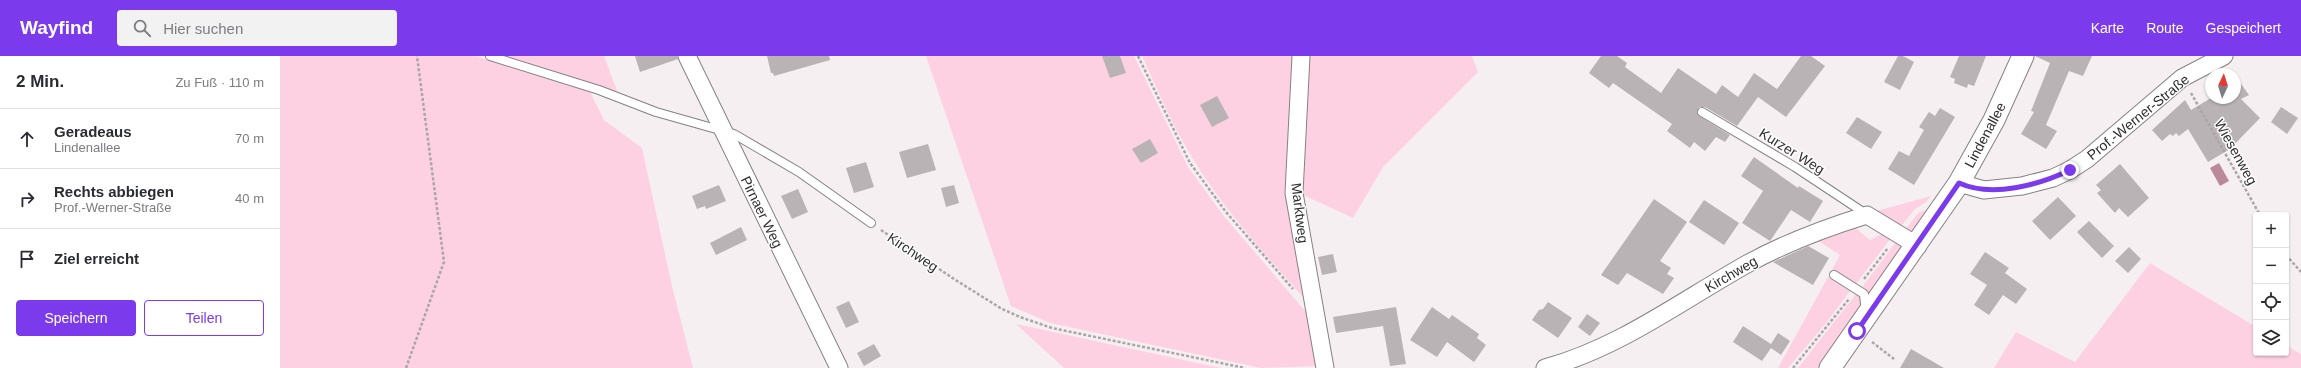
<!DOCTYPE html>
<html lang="de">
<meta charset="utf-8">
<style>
:root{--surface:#fff;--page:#f2f2f3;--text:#2b2b33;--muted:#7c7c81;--line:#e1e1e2;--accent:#7c3aed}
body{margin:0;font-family:Arial,sans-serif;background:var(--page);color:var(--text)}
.controls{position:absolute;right:12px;bottom:12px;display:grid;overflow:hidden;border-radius:4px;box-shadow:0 1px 3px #0004}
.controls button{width:36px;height:36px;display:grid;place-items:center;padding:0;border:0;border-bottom:1px solid var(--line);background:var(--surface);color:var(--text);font:20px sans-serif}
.compass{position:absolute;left:1925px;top:12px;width:36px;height:36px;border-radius:50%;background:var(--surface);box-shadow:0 1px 3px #0004;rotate:4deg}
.stop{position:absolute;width:12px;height:12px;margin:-9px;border:3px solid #7c3aed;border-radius:50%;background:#fff}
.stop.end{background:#7c3aed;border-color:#fff;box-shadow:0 1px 4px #0008}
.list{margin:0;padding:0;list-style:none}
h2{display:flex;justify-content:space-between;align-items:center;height:52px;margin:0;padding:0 16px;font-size:17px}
h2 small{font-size:13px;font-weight:400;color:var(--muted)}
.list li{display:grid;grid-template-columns:26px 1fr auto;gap:12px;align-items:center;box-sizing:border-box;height:60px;padding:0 16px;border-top:1px solid var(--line)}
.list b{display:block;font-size:15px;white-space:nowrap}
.list p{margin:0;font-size:13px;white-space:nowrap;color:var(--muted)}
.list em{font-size:13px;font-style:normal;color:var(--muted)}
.actions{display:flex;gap:8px;padding:12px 16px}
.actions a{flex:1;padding:9px 0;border:1px solid var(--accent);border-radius:4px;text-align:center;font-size:14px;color:var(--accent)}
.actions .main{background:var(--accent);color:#fff}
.icon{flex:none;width:22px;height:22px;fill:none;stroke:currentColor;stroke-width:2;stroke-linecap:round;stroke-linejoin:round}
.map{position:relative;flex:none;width:2021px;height:312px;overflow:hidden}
header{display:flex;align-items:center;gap:24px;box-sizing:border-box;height:56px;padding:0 20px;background:var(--accent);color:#fff}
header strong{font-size:19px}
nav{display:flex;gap:22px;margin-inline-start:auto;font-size:14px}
.search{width:280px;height:36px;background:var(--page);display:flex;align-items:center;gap:10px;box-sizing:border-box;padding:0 14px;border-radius:4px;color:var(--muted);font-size:15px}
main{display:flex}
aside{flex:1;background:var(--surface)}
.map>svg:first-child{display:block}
.green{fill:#fed1e2}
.water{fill:#ba8a9c}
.building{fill:#b9b3b5}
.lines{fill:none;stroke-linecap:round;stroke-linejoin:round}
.service-casing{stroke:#868082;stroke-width:10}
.minor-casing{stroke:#868082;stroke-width:19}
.tertiary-casing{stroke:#868082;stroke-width:23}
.path{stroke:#aaa5a7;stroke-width:2.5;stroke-dasharray:3 2;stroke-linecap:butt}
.service{stroke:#fff;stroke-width:8}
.minor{stroke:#fff;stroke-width:17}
.tertiary{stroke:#fff;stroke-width:21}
.route{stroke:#7c3aed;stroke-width:5}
.labels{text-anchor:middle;stroke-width:3;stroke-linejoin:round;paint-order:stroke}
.street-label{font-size:14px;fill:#312f30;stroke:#fefefe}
</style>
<header>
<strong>Wayfind</strong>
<div class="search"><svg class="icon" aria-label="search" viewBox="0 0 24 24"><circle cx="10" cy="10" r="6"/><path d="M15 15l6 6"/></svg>Hier suchen</div>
<nav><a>Karte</a><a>Route</a><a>Gespeichert</a></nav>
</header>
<main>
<aside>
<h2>2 Min.<small>Zu Fuß · 110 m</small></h2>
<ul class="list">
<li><svg class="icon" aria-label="ahead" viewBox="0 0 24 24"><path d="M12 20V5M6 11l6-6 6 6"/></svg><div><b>Geradeaus</b><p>Lindenallee</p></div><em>70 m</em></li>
<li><svg class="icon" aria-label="right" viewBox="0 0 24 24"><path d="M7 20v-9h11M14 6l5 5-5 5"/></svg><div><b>Rechts abbiegen</b><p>Prof.-Werner-Straße</p></div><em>40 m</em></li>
<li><svg class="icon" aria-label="arrive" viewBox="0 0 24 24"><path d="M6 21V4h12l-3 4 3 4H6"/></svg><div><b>Ziel erreicht</b></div></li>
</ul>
<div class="actions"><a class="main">Speichern</a><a>Teilen</a></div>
</aside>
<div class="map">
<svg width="2021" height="312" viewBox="0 0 2021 312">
<rect width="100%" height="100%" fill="#f6eff1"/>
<g class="green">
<polygon points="0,0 195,0 310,36 324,64 362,92 392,230 413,312 0,312"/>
<polygon points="224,0 324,0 338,37"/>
<polygon points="646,0 854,0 908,111 943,159 1032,263 1037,310 981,312 770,267 731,250"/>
<path d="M 862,0 L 1016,0 L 1010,136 L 1031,250 C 989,203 946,157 913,103 C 893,71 878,35 862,0 Z"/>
<polygon points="1026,0 1192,0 1198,16 1103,111 1073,162 1021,138"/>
<polygon points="1651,140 1645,147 1635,153 1619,173 1593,156"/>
<polygon points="1647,154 1633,182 1624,175 1638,157"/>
<polygon points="1571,168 1590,184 1604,177 1611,182 1576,228 1552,214 1560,199 1531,180"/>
<polygon points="1616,186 1622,191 1590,243 1583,230"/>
<polygon points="1870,207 1976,271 1976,297 2006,297 2006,289 2021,298 2021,312 1714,312 1736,276 1795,306"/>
<polygon points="1548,221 1570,235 1547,266 1508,312 1498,312"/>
<polygon points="1576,238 1582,241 1583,254 1542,312 1518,312"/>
<polygon points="736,268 941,312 784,312"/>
</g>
<polygon class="water" points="1939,107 1949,125 1940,130 1930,112"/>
<g class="building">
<polygon points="355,0 397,0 398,3 360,16"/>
<polygon points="487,0 549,0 550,4 494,20 493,17 491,17"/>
<polygon points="822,0 840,0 846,17 830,22"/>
<polygon points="1321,0 1337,0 1347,7 1345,11 1381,37 1398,12 1436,38 1442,29 1458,41 1474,17 1497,33 1521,0 1531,0 1545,10 1506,61 1478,41 1457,70 1425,51 1419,51 1417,56 1419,60 1450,79 1445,86 1436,81 1425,95 1414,86 1410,92 1387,75 1392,68 1333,27 1329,32 1309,17"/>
<polygon points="1618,0 1623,0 1634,6 1620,34 1604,26"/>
<polygon points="1679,0 1706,0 1694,30 1688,28 1687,32 1674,27 1675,23 1670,21"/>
<polygon points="1755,0 1812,0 1803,20 1789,15 1766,69 1777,75 1766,93 1741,78 1754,56 1751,55 1770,7"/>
<polygon points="1959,25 1969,39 1961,43 1980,62 1950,93 1928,106 1908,73 1899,80 1896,77 1893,80 1890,78 1882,85 1872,74 1905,44 1911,54 1931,42 1955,42 1955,27"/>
<polygon points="937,40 949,62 932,71 920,49"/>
<polygon points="2001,51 2018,62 2007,78 1991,66"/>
<polygon points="1660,52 1675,61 1634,129 1608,113 1619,95 1629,100 1644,74 1639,71 1649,56 1655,60"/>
<polygon points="1577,61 1602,76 1591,93 1566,77"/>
<polygon points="870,83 878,97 861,107 852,93"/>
<polygon points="648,88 656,114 627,122 619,96"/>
<polygon points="1474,101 1518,132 1519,130 1543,145 1530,166 1511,154 1490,185 1462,167 1483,135 1461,120"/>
<polygon points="586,106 594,131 574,137 566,112"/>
<polygon points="1840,108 1869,142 1848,161 1839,152 1835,157 1817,137 1821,134 1816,129"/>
<polygon points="439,129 446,145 426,153 425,150 417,153 412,140"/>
<polygon points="674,129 679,147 666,151 661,132"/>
<polygon points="518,133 528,156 512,163 501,140"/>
<polygon points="1778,141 1796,160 1770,184 1752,165"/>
<polygon points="1374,143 1407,166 1380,205 1391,212 1387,218 1394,222 1383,238 1347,217 1338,229 1321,219"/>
<polygon points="1424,144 1459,167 1444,189 1409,166"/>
<polygon points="1809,165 1834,190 1822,202 1797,176"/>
<polygon points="461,171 467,184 436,199 430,187"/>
<polygon points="1528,190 1549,202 1533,229 1493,206"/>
<polygon points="1849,191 1861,203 1848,217 1835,205"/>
<polygon points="1705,196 1729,212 1725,217 1747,233 1736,248 1723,239 1709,259 1694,249 1707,229 1690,218"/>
<polygon points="1053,198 1057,216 1042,219 1038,201"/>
<polygon points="569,245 579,266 566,272 556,251"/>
<polygon points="1268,246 1292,262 1278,282 1252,264 1259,254 1263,253"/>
<polygon points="1116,251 1126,308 1110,310 1103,270 1056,277 1053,261"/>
<polygon points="1152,251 1169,263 1172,259 1199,278 1197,282 1206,289 1194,306 1167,286 1157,301 1130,284"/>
<polygon points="1307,258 1320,267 1310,280 1298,271"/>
<polygon points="1463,270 1491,288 1498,277 1510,285 1501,299 1491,292 1482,305 1453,286"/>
<polygon points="594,288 601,300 584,310 577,297"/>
<polygon points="1631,293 1664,312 1620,312"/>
</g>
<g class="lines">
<g class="service-casing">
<g id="service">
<polyline points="210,0 319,34 376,56 454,78 519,116 591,167"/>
<polyline points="1422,56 1515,111 1586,158"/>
<polyline points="1554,219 1584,238 1585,248 1590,252"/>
</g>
</g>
<g class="minor-casing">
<g id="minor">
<polyline points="407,0 559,312"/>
<polyline points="1021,0 1014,137 1045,312"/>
<polyline points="1679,127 1704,134 1742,130 1773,122 1790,114 1807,103 1902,22 1944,0"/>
<path d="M 1265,312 C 1339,292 1401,245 1467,208 C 1505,187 1545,172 1587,159 L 1638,190"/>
</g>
</g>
<g class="tertiary-casing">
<polyline id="tertiary" points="1550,312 1679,127 1714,64 1743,0"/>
</g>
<g class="path">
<polyline points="858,0 910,107 946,156 1013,233"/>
<polyline points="1911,37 1980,159"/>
<polyline points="601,174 674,223 722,253 740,261 772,272 965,312"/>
<polyline points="2006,199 2021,216"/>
<polyline points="1584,223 1608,192"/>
<polyline points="1592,286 1614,303"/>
<polyline points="126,312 164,206 137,0"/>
<polyline points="1513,312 1569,243"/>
</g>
<use href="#service" class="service"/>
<use href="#minor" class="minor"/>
<use href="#tertiary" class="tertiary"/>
</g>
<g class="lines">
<path class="route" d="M 1577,275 L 1679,127 C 1712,142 1759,129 1790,114"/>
</g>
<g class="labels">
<g class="street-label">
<text transform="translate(1858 61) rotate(-39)" y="5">Prof.-Werner-Straße</text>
<text transform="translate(1705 79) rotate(-62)" y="5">Lindenallee</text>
<text transform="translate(1512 95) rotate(32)" y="5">Kurzer Weg</text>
<text transform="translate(1956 96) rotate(61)" y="5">Wiesenweg</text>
<text transform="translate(482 156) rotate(64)" y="5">Pirnaer Weg</text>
<text transform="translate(1020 157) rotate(83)" y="5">Marktweg</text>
<text transform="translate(633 196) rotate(34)" y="5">Kirchweg</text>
<text transform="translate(1451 218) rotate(-30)" y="5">Kirchweg</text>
</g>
</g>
</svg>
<div class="controls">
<button>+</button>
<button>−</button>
<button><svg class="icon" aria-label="locate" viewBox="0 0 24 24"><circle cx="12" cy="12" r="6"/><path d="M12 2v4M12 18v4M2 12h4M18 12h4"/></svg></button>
<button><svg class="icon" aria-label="layers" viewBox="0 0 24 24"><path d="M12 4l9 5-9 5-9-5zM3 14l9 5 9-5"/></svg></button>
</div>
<svg class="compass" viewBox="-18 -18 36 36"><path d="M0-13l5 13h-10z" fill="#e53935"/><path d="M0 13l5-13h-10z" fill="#7c7c81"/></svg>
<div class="stop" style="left:1577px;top:275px"></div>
<div class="stop end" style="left:1790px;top:114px"></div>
</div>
</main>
